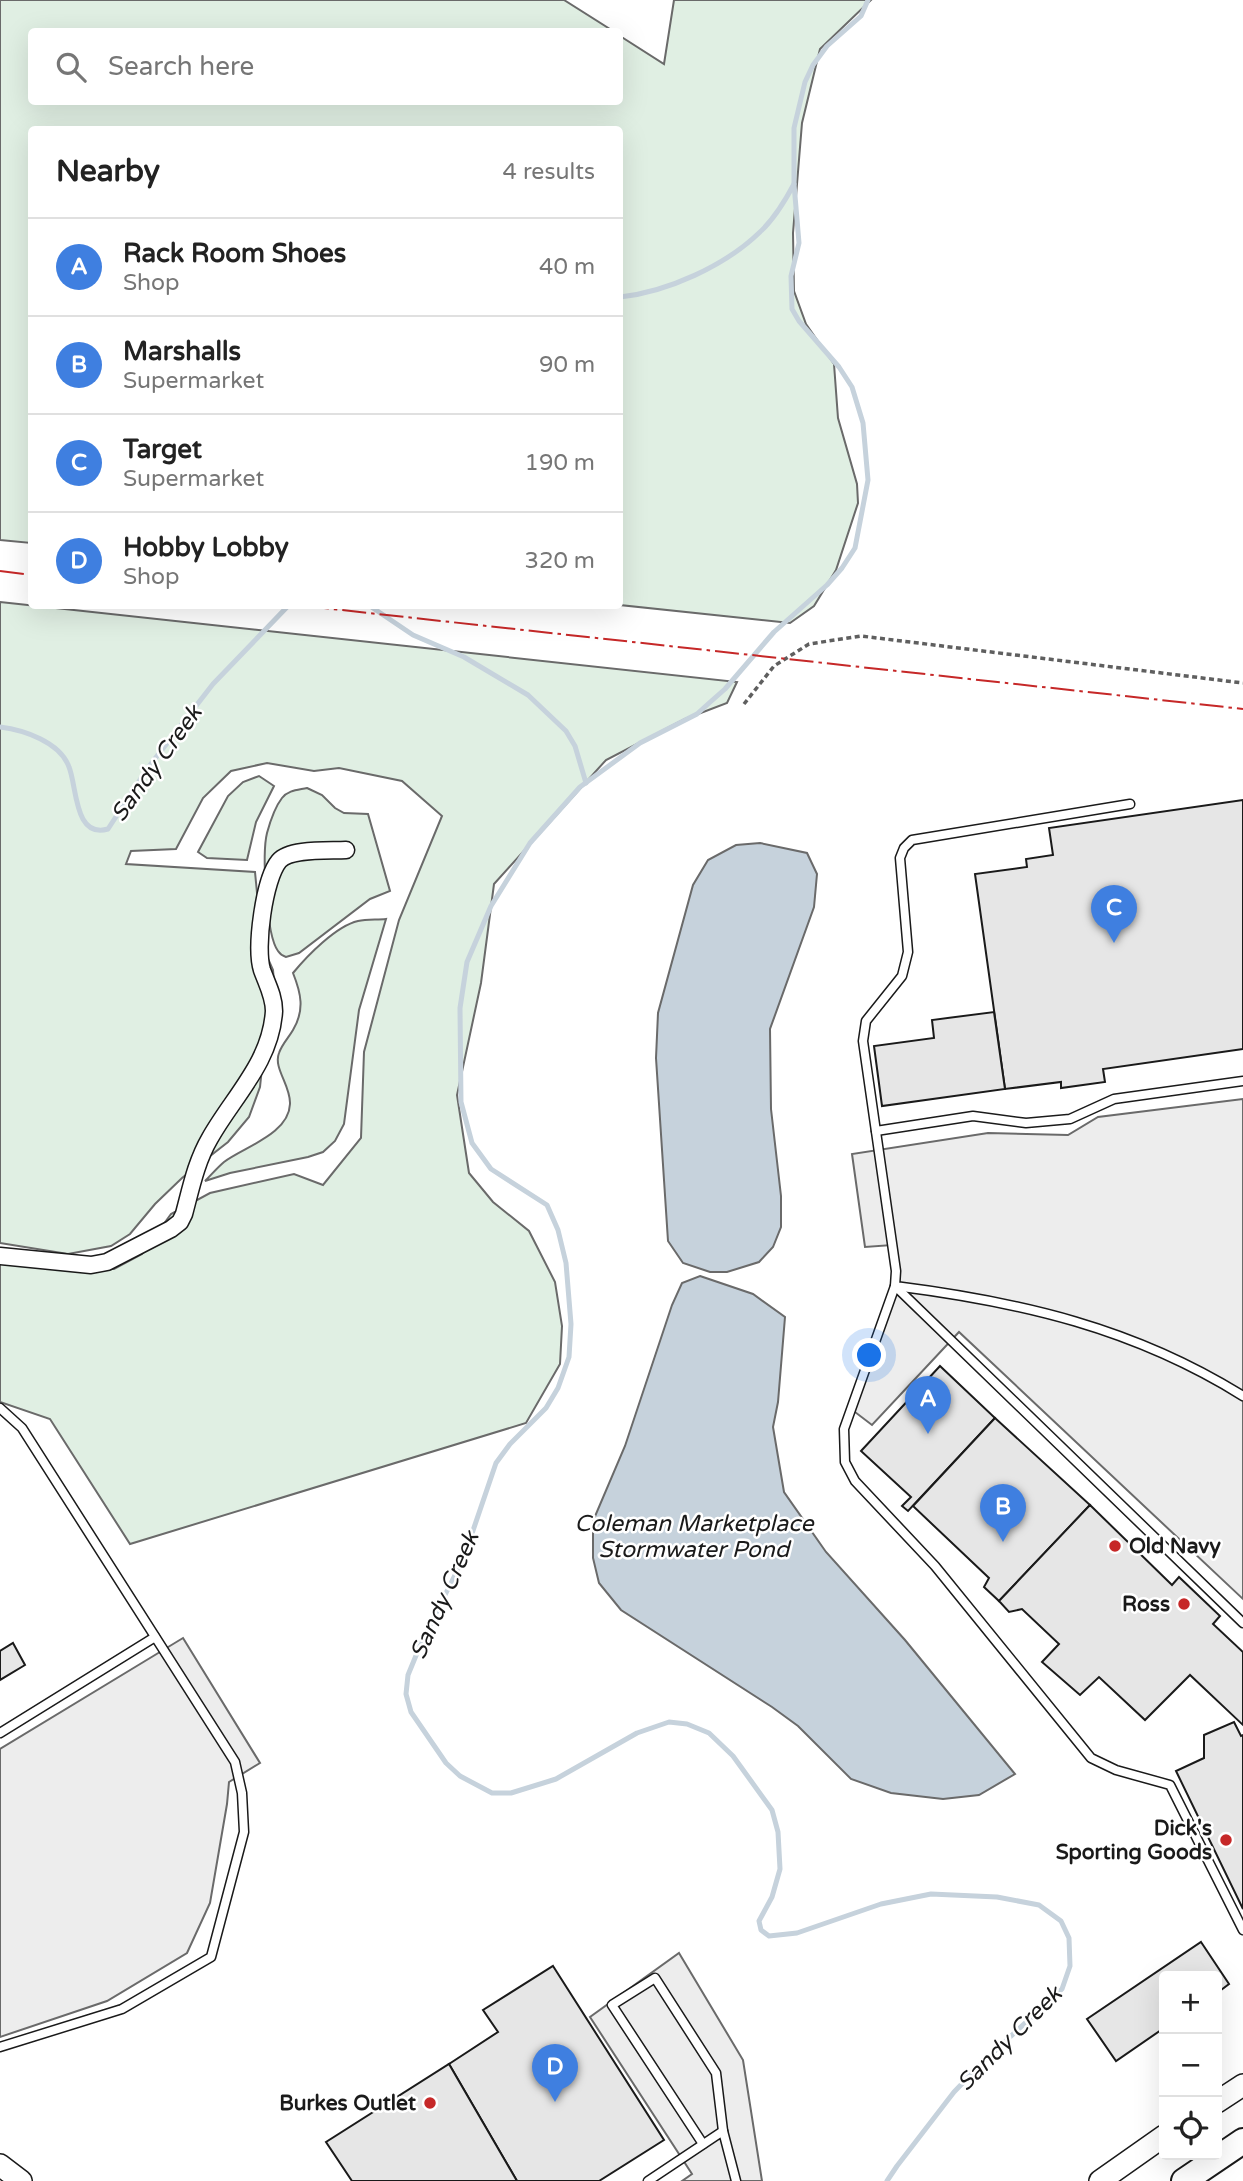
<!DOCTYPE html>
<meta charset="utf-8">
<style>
:root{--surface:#fff;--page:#f6f6f6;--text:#222;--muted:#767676;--line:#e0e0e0;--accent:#111827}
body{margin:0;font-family:"Varela Round",sans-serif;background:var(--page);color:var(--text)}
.controls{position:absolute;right:21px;bottom:21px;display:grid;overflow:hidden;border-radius:7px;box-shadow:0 7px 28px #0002}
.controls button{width:63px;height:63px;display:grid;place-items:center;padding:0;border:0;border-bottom:2px solid var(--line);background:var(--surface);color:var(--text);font:35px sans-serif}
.you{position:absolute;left:870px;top:1356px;width:24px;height:24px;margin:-18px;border:5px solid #fff;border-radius:50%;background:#1a73e8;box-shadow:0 0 0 10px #1a73e833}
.badge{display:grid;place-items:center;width:46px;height:46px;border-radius:50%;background:var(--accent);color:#fff;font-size:23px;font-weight:700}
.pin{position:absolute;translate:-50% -58px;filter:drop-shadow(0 2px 4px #0008)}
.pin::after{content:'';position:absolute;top:37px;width:24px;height:21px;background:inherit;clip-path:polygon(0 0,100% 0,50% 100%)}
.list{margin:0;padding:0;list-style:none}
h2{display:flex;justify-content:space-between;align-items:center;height:91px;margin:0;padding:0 28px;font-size:30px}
h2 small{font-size:23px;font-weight:400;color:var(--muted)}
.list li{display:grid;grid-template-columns:46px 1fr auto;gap:21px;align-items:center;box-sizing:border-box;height:98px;padding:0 28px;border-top:2px solid var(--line)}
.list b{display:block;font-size:26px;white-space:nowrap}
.list p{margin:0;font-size:23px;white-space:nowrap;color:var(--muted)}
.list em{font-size:23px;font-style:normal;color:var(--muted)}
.icon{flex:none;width:38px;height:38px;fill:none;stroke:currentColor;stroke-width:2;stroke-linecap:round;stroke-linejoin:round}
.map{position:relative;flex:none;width:1243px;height:2181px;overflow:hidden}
.search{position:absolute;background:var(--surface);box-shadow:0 7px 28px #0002;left:28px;top:28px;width:595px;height:77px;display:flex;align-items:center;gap:18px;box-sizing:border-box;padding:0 24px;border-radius:7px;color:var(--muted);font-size:26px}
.panel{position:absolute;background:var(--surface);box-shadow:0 7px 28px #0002;left:28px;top:126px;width:595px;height:483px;border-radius:7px}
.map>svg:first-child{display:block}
.green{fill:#e0efe3;stroke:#6a6a6a;stroke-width:2}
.parking{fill:#ededed;stroke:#6a6a6a;stroke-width:2}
.water{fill:#c6d2dc;stroke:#6a6a6a;stroke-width:2}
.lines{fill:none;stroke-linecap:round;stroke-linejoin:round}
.stream{stroke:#c6d2dc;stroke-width:5}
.building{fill:#e6e6e6;stroke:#1a1a1a;stroke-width:2}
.lane-casing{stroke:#1a1a1a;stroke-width:11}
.street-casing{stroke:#1a1a1a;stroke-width:19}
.secondary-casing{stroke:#1a1a1a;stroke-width:24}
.primary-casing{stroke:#1a1a1a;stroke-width:28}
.path{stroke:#5f5f5f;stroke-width:3.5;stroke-dasharray:5 3.5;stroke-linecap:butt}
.lane{stroke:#fff;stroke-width:8}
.street{stroke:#fff;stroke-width:16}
.secondary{stroke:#fff;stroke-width:21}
.primary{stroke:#fff;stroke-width:24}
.power{stroke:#c62828;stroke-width:2;stroke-dasharray:24 5 3.5 5;stroke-linecap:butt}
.poi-dot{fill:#c62828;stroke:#fff;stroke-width:2.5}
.labels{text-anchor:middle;stroke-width:5;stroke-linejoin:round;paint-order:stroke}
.poi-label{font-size:21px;font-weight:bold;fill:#1a1a1a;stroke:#fff;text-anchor:end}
.water-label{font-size:23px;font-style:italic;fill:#1a1a1a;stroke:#fff}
</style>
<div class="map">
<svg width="1243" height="2181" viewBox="0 0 1243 2181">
<rect width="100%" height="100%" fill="#fff"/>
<g class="green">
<polygon points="0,0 564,0 613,31 32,32 32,102 620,102 620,36 664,64 674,0 871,0 820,49 802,123 793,233 794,291 806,324 834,364 838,418 857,484 858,503 836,570 814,606 790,623 620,605 620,130 32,130 31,543 0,540"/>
<polygon points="0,602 737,682 727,703 685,719 606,760 494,884 481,983 457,1095 469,1173 493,1202 529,1231 555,1282 562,1326 560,1364 526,1423 130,1544 50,1419 0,1402 0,1262 114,1269 142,1254 171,1214 210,1193 294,1174 323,1185 361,1138 364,1052 399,920 442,816 402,781 339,768 314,771 267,763 231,771 203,798 176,849 131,851 126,864 255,872 262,945 273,970 275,993 265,1039 260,1087 249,1117 228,1142 182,1178 155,1204 130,1234 111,1246 68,1254 0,1243"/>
<polygon points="259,776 274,786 256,822 247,860 207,858 198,852 228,796 243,782"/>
<path d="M 307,788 L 322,795 L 335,808 L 344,813 L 368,814 L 390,891 L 370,899 L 299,953 L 286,957 C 283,956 280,954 278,951 C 266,935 262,853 267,833 C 270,822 275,807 282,798 C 288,790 298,790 307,788 Z"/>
<path d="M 386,919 L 359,1010 L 344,1124 L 335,1141 L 323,1152 L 308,1157 L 230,1173 L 205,1181 C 211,1175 217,1168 224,1162 C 244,1147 289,1134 290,1104 C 291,1086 273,1068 279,1053 C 282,1044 289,1037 293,1030 C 305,1010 301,993 293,973 C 307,956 336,926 358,921 C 367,919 377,920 386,919 Z"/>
</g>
<g class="parking">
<polygon points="1243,1099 1243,1599 959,1332 872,1425 851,1409 895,1286 892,1245 865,1247 852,1154 988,1133 1068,1135 1098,1117"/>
<polygon points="183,1638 260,1763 229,1782 227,1804 210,1903 187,1953 107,2001 0,2037 0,1749"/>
<polygon points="679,1953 743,2060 762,2181 682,2181 692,2174 590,2017"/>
</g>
<g class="water">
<polygon points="760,843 807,853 817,874 814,907 770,1029 771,1109 781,1196 781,1227 773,1247 759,1262 727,1272 710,1272 683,1263 668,1241 656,1058 658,1013 693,885 708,860 736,845"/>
<polygon points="700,1276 753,1294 785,1317 778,1402 773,1427 784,1492 826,1552 905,1640 1015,1774 979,1795 943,1799 891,1793 851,1779 798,1726 772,1707 621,1610 599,1583 593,1558 593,1521 625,1446 672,1305 682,1283"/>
</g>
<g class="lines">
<g class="stream">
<polyline points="868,0 861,16 827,46 813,65 805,82 794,128 794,184 799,243 791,276 792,309 799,321 839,367 852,387 863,423 868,480 855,548 842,568 827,585 774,632 725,689 708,704 697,714 640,743 580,787 530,843 491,906 467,962 460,1008 461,1102 472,1143 491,1169 547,1205 558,1230 566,1263 571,1324 569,1357 558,1388 546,1408 510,1444 496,1463 464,1557 422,1641 408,1675 406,1694 411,1712 446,1763 460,1776 492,1793 511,1793 556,1779 637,1733 669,1722 687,1724 709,1733 733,1756 772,1810 778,1832 780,1869 772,1897 759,1921 761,1930 769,1936 797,1933 881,1904 931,1894 997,1897 1039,1905 1061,1921 1069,1938 1070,1966 1062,1989 984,2061 954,2092 897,2166 887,2181"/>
<path d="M 620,297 C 667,292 725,266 760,232 C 774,219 785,201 794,184"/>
<polyline points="370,606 413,635 464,657 528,695 566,731 575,746 586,783"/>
<path d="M 0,727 C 24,730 60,742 69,767 C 77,786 74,839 108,829 L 147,769 L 213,684 L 288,606"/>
</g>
</g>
<g class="building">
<polygon points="1243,800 1243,1049 1103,1069 1105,1082 1061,1088 1061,1082 1005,1089 975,874 1027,867 1026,859 1053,855 1049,828"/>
<polygon points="994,1012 1005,1089 882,1106 874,1046 934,1038 932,1020"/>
<polygon points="940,1366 995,1418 908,1511 902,1506 911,1497 861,1451"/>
<polygon points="995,1418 1090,1505 999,1601 984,1587 989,1578 913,1506"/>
<polygon points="1090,1505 1172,1585 1179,1577 1220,1616 1213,1624 1243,1652 1243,1725 1190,1675 1145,1720 1099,1677 1080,1695 1042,1662 1059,1644 1022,1609 1009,1612 999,1601"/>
<polygon points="13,1643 25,1665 0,1680 0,1651"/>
<polygon points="1234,1722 1241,1736 1243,1735 1243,1909 1176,1771 1204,1758 1204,1735"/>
<polygon points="1201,1942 1229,1984 1217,1993 1217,1976 1164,1976 1164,2028 1116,2061 1087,2019"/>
<polygon points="553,1966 664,2140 599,2181 517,2181 449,2064 498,2032 483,2010"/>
<polygon points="449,2064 517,2181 352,2181 326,2142"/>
</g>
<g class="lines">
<g class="lane-casing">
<g id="lane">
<path d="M 1130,804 L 912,840 L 904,848 L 900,858 L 908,952 L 902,976 L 866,1021 L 863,1041 L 896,1271 L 895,1286 C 1021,1302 1134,1328 1243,1396"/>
<polyline points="876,1131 973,1116 1026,1123 1070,1119 1114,1099 1243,1081"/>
<polyline points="0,1408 22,1428 235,1762 242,1793 244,1832 211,1957 122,2009 0,2047"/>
<polyline points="1243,1623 895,1286 844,1429 845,1462 855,1481 935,1566 1091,1758 1116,1770 1170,1785 1243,1930"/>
<polyline points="0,1733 155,1637"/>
<polyline points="703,2144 612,2005 655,1978 716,2073 723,2131"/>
<polyline points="648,2181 723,2131 736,2181"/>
</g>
</g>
<g class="street-casing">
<path id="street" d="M 0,1256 L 91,1265 L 107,1262 L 171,1229 L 180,1222 L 184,1214 C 191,1188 196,1162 210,1138 C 233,1097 271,1062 274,1011 C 274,996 267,984 262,970 C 255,948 264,879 279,861 C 290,848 329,851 346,850"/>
</g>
<g class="secondary-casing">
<g id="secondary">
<polyline points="1217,2102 1243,2085"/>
<polyline points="0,2165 21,2181"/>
<polyline points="1100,2181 1164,2136"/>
</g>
</g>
<g class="primary-casing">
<polyline id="primary" points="1184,2181 1243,2141"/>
</g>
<polyline class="path" points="744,704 774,666 809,644 861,636 1243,683"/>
<use href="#lane" class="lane"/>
<use href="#street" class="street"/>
<use href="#secondary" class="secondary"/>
<use href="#primary" class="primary"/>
<g class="power">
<polyline points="0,571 32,575"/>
<polyline points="305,606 1243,709"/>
</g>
</g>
<g class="poi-dot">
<circle cx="1115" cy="1546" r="7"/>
<circle cx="1184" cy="1604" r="7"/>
<circle cx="1226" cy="1840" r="7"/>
<circle cx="430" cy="2103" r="7"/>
</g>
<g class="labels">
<g class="poi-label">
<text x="1129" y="1553" text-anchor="start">Old Navy</text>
<text x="1170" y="1611">Ross</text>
<text x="1212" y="1835">Dick's<tspan x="1212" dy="24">Sporting Goods</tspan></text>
<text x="416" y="2110">Burkes Outlet</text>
</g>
<g class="water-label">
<text transform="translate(156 763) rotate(-54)" y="8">Sandy Creek</text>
<text x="694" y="1531">Coleman Marketplace<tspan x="694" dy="26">Stormwater Pond</tspan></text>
<text transform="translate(444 1595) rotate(-66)" y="8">Sandy Creek</text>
<text transform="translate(1009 2038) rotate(-45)" y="8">Sandy Creek</text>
</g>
</g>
</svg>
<div class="controls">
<button>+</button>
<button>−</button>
<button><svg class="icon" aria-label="locate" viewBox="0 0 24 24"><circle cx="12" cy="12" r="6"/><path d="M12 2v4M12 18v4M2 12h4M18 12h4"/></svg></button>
</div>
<div class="you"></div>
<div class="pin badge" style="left:928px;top:1434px;background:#3f7fe0">A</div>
<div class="pin badge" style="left:1003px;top:1542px;background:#3f7fe0">B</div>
<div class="pin badge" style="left:1114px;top:943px;background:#3f7fe0">C</div>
<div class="pin badge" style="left:555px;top:2102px;background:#3f7fe0">D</div>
<div class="search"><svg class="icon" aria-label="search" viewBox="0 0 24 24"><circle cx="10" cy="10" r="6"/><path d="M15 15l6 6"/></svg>Search here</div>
<section class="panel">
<h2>Nearby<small>4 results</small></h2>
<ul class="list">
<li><span class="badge" style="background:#3f7fe0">A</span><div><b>Rack Room Shoes</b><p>Shop</p></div><em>40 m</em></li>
<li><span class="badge" style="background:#3f7fe0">B</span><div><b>Marshalls</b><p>Supermarket</p></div><em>90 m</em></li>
<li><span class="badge" style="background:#3f7fe0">C</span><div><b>Target</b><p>Supermarket</p></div><em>190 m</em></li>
<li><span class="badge" style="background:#3f7fe0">D</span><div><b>Hobby Lobby</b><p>Shop</p></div><em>320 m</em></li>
</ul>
</section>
</div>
